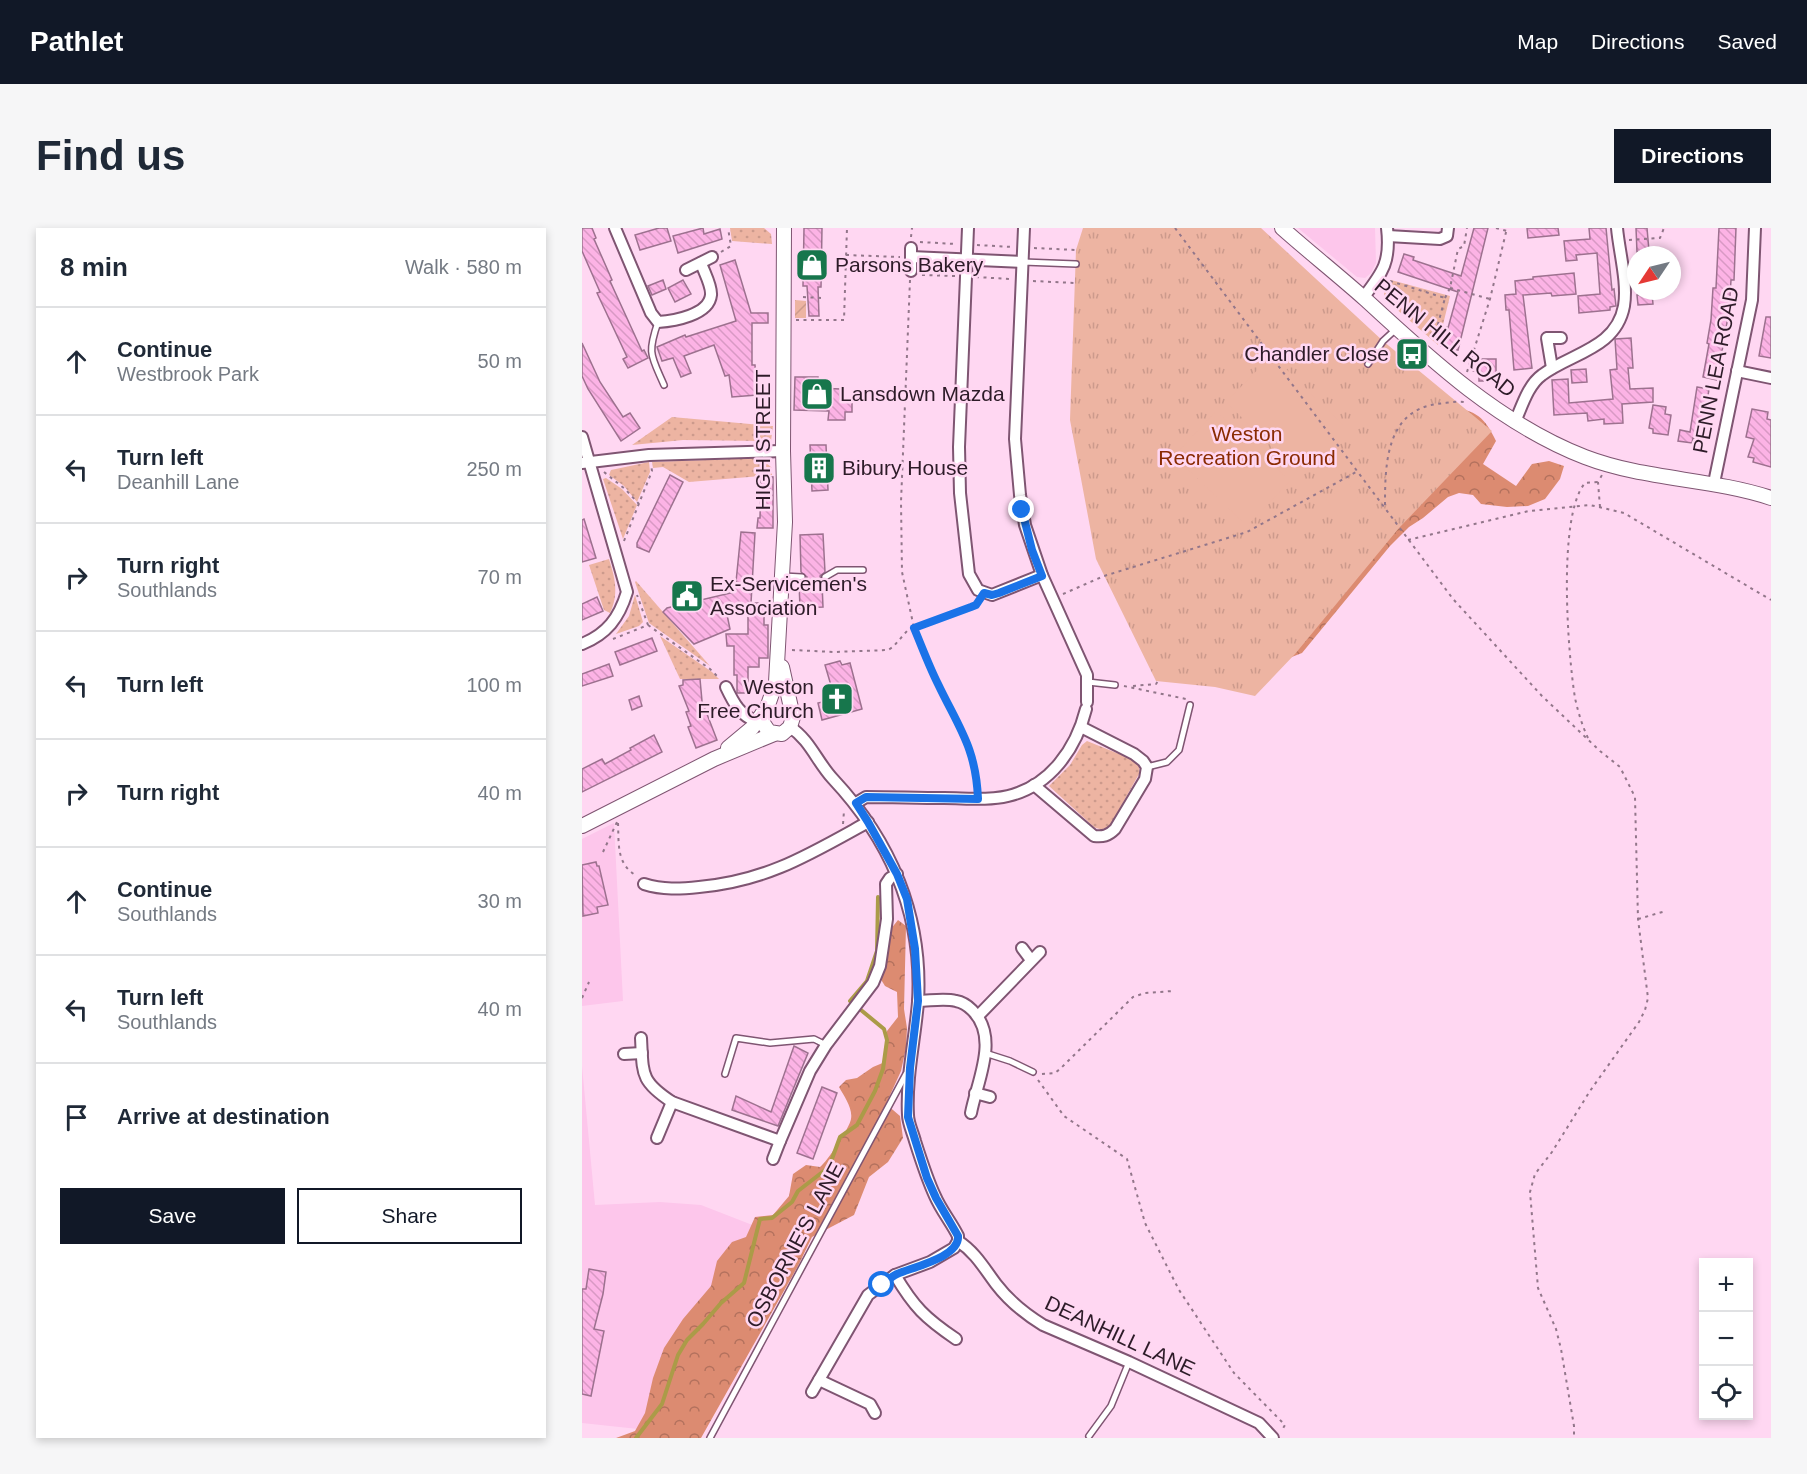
<!DOCTYPE html>
<meta charset="utf-8">
<style>
:root{--surface:#fff;--page:#f6f6f7;--text:#1f2937;--muted:#747a83;--line:#e0e1e3;--accent:#111827}
body{margin:0;font-family:Helvetica,sans-serif;background:var(--page);color:var(--text)}
.controls{position:absolute;right:18px;bottom:18px;display:grid;overflow:hidden;border-radius:0px;box-shadow:0 3px 9px #0003}
.controls button{width:54px;height:54px;display:grid;place-items:center;padding:0;border:0;border-bottom:2px solid var(--line);background:var(--surface);color:var(--text);font:30px sans-serif}
.compass{position:absolute;left:1045px;top:18px;width:54px;height:54px;border-radius:50%;background:var(--surface);box-shadow:0 3px 9px #0003;rotate:235deg}
.stop{position:absolute;width:18px;height:18px;margin:-14px;border:4px solid #1a73e8;border-radius:50%;background:#fff}
.stop.end{background:#1a73e8;border-color:#fff;box-shadow:0 2px 6px #0008}
.list{margin:0;padding:0;list-style:none}
h2{display:flex;justify-content:space-between;align-items:center;height:78px;margin:0;padding:0 24px;font-size:26px}
h2 small{font-size:20px;font-weight:400;color:var(--muted)}
.list li{display:grid;grid-template-columns:39px 1fr auto;gap:18px;align-items:center;box-sizing:border-box;height:108px;padding:0 24px;border-top:2px solid var(--line)}
.list b{display:block;font-size:22px;white-space:nowrap}
.list p{margin:0;font-size:20px;white-space:nowrap;color:var(--muted)}
.list em{font-size:20px;font-style:normal;color:var(--muted)}
.actions{display:flex;gap:12px;padding:18px 24px}
.actions a{flex:1;padding:14px 0;border:2px solid var(--accent);border-radius:0px;text-align:center;font-size:21px;color:var(--accent)}
.actions .main{background:var(--accent);color:#fff}
.icon{flex:none;width:33px;height:33px;fill:none;stroke:currentColor;stroke-width:2;stroke-linecap:round;stroke-linejoin:round}
.map{position:relative;flex:none;width:1189px;height:1210px;overflow:hidden;border-radius:0px}
header{display:flex;align-items:center;gap:36px;box-sizing:border-box;height:84px;padding:0 30px;background:var(--accent);color:#fff}
header strong{font-size:28px}
nav{display:flex;gap:33px;margin-inline-start:auto;font-size:21px}
.intro{display:flex;align-items:center;justify-content:space-between;box-sizing:border-box;height:144px;padding:0 36px}
h1{margin:0;font-size:42px}
.button{padding:15px 27px;border-radius:0px;background:var(--accent);color:#fff;font-size:21px;font-weight:700}
main{display:flex;gap:36px;padding:0 36px}
aside{flex:1;background:var(--surface);border-radius:0px;box-shadow:0 3px 9px #0003}
.map>svg:first-child{display:block}
.built{fill:#fdc6eb}
.grass{fill:url(#grass-dots)}
.forest{fill:url(#forest-crowns)}
.park{fill:url(#park-tufts)}
.garden{fill:url(#garden-furrows)}
.pitch{fill:#edb4a2}
.lines{fill:none;stroke-linecap:round;stroke-linejoin:round}
.stream{stroke:#ab9b48;stroke-width:4}
.building{fill:url(#building-back-hatch);stroke:#9d718f;stroke-width:1.5}
.lane-casing{stroke:#7f5572;stroke-width:8}
.street-casing{stroke:#7f5572;stroke-width:14}
.secondary-casing{stroke:#7f5572;stroke-width:16}
.path{stroke:#92768a;stroke-width:2;stroke-dasharray:3 4.5;stroke-linecap:butt}
.lane{stroke:#fff;stroke-width:5}
.street{stroke:#fff;stroke-width:10}
.secondary{stroke:#fff;stroke-width:14}
.route{stroke:#1a73e8;stroke-width:8}
.labels{text-anchor:middle;stroke-width:5;stroke-linejoin:round;paint-order:stroke}
.poi-label{font-size:21px;fill:#2d1b28;stroke:#ffd7f2;text-anchor:start}
.street-label{font-size:21px;fill:#2d1b28;stroke:#ffd7f2}
.park-label{font-size:21px;fill:#8a2b03;stroke:#ffd7f2}
</style>
<header>
<strong>Pathlet</strong>
<nav><a>Map</a><a>Directions</a><a>Saved</a></nav>
</header>
<div class="intro"><h1>Find us</h1><a class="button">Directions</a></div>
<main>
<aside>
<h2>8 min<small>Walk · 580 m</small></h2>
<ul class="list">
<li><svg class="icon" aria-label="ahead" viewBox="0 0 24 24"><path d="M12 20V5M6 11l6-6 6 6"/></svg><div><b>Continue</b><p>Westbrook Park</p></div><em>50 m</em></li>
<li><svg class="icon" aria-label="left" viewBox="0 0 24 24"><path d="M17 20v-9H6M10 6l-5 5 5 5"/></svg><div><b>Turn left</b><p>Deanhill Lane</p></div><em>250 m</em></li>
<li><svg class="icon" aria-label="right" viewBox="0 0 24 24"><path d="M7 20v-9h11M14 6l5 5-5 5"/></svg><div><b>Turn right</b><p>Southlands</p></div><em>70 m</em></li>
<li><svg class="icon" aria-label="left" viewBox="0 0 24 24"><path d="M17 20v-9H6M10 6l-5 5 5 5"/></svg><div><b>Turn left</b></div><em>100 m</em></li>
<li><svg class="icon" aria-label="right" viewBox="0 0 24 24"><path d="M7 20v-9h11M14 6l5 5-5 5"/></svg><div><b>Turn right</b></div><em>40 m</em></li>
<li><svg class="icon" aria-label="ahead" viewBox="0 0 24 24"><path d="M12 20V5M6 11l6-6 6 6"/></svg><div><b>Continue</b><p>Southlands</p></div><em>30 m</em></li>
<li><svg class="icon" aria-label="left" viewBox="0 0 24 24"><path d="M17 20v-9H6M10 6l-5 5 5 5"/></svg><div><b>Turn left</b><p>Southlands</p></div><em>40 m</em></li>
<li><svg class="icon" aria-label="arrive" viewBox="0 0 24 24"><path d="M6 21V4h12l-3 4 3 4H6"/></svg><div><b>Arrive at destination</b></div></li>
</ul>
<div class="actions"><a class="main">Save</a><a>Share</a></div>
</aside>
<div class="map">
<svg width="1189" height="1210" viewBox="0 0 1189 1210">
<defs>
<pattern id="grass-dots" width="8" height="8" patternUnits="userSpaceOnUse" patternTransform="scale(1.5)"><rect width="8" height="8" fill="#edb4a2"/><path d="M2 2h.1M6 6h.1" fill="none" stroke="#cc9a8c" stroke-width="1.8" stroke-linecap="round"/></pattern>
<pattern id="forest-crowns" width="20" height="18" patternUnits="userSpaceOnUse" patternTransform="scale(1.5)"><rect width="20" height="18" fill="#dc8b71"/><path d="M2 6a3 3 0 1 1 6 0M12 15a3 3 0 1 1 6 0" fill="none" stroke="#b3715d"/></pattern>
<pattern id="park-tufts" width="24" height="20" patternUnits="userSpaceOnUse" patternTransform="scale(1.5)"><rect width="24" height="20" fill="#edb4a2"/><path d="M3 7l-1-3M5 7V3M7 7l1-3M15 17l-1-3M17 17v-4M19 17l1-3" fill="none" stroke="#cc9a8c"/></pattern>
<pattern id="garden-furrows" width="10" height="10" patternUnits="userSpaceOnUse" patternTransform="scale(1.5)"><rect width="10" height="10" fill="#edb4a2"/><path d="M-1 1l2-2M0 10L10 0M9 11l2-2" fill="none" stroke="#cc9a8c"/></pattern>
<pattern id="building-back-hatch" width="6" height="6" patternUnits="userSpaceOnUse" patternTransform="scale(1.5)"><rect width="6" height="6" fill="#fcb3e5"/><path d="M-1 5l2 2M0 0l6 6M5-1l2 2" fill="none" stroke="#d899c4"/></pattern>
</defs>
<rect width="100%" height="100%" fill="#ffd7f2"/>
<g class="built">
<polygon points="716,0 793,0 794,35 789,45 783,50 775,49"/>
<polygon points="32,595 41,773 0,778 0,611"/>
<polygon points="0,838 13,977 78,974 119,977 173,998 56,1201 0,1195"/>
</g>
<g class="grass">
<polygon points="148,0 182,0 189,6 190,16 150,13"/>
<path d="M 809,52 L 868,68 L 856,117 L 805,73 C 799,64 803,60 809,52 Z"/>
<polygon points="90,189 191,198 189,213 101,212 50,217"/>
<polygon points="179,230 190,240 190,247 107,254 81,239 71,240 70,234"/>
<polygon points="67,234 68,244 55,274 42,258 27,247 29,242"/>
<polygon points="24,250 40,261 55,277 41,311 21,251"/>
<path d="M 27,331 C 33,350 37,366 28,385 L 22,382 L 7,337 Z"/>
<polygon points="54,353 128,438 67,395 53,354"/>
<polygon points="53,367 61,394 57,398 34,406 47,388"/>
<polygon points="78,408 130,444 137,451 98,451"/>
<path d="M 505,513 L 552,532 C 557,537 558,540 557,546 L 529,596 C 523,601 520,603 512,599 L 467,558 L 488,537 L 500,517 Z"/>
</g>
<g class="forest">
<path d="M 867,180 C 894,181 903,190 914,213 L 901,236 L 934,258 L 950,236 L 967,233 L 982,238 L 978,251 L 963,271 L 946,278 L 925,279 L 899,276 L 891,267 L 877,265 L 866,269 L 841,290 L 827,299 L 808,318 L 720,425 L 702,432 Z"/>
<path d="M 316,692 L 324,698 L 322,781 L 325,800 L 324,820 L 319,843 L 304,876 L 318,888 L 321,910 L 306,934 L 287,949 L 272,987 L 230,1009 L 216,1038 L 119,1210 L 34,1210 L 53,1203 L 63,1185 L 71,1150 L 82,1120 L 101,1091 L 129,1058 L 135,1033 L 150,1014 L 164,1009 L 173,989 L 191,987 L 207,968 L 211,946 L 224,937 L 238,939 C 245,934 268,899 269,891 C 271,880 262,868 257,859 L 264,852 L 275,850 L 291,839 L 303,834 L 305,803 L 316,789 L 315,764 L 303,758 L 298,750 L 308,702 Z"/>
</g>
<polygon class="park" points="501,0 679,0 801,113 910,203 817,300 713,426 673,468 633,459 574,453 514,331 488,192 494,22"/>
<polygon class="garden" points="213,72 224,73 224,90 213,90"/>
<g class="pitch">
<polygon points="690,127 763,199 717,245 644,174"/>
<polygon points="634,183 708,253 665,298 592,228"/>
<polygon points="767,256 786,286 764,300 744,271"/>
</g>
<g class="lines">
<polyline class="stream" points="54,1210 80,1176 96,1127 105,1112 121,1096 139,1075 162,1055 178,991 190,990 210,974 216,963 247,939 258,909 275,897 293,863 301,841 305,812 302,801 268,773 285,753 295,723 296,669"/>
</g>
<g class="building">
<polygon points="0,0 10,0 14,10 12,11 30,52 28,53 60,123 62,122 66,130 46,140 41,131 45,129 15,65 18,64 0,23"/>
<polygon points="77,0 85,0 89,13 58,22 53,7"/>
<polygon points="121,0 122,6 138,1 140,11 96,25 91,8"/>
<polygon points="222,0 240,0 239,59 236,59 237,88 227,88 225,58 221,58"/>
<polygon points="892,0 906,0 876,122 859,118 864,99 866,100 876,64 816,44 822,26 832,29 831,32 879,48"/>
<polygon points="945,0 976,0 977,7 946,10"/>
<polygon points="1007,0 1024,0 1030,62 1032,61 1034,78 1028,79 1028,82 997,85 996,68 1018,66 1015,25 994,27 995,32 984,33 982,13 1008,11"/>
<polygon points="1054,0 1065,0 1067,23 1055,24"/>
<polygon points="1137,0 1154,0 1152,52 1149,52 1147,83 1135,152 1121,149 1127,116 1125,115 1129,92 1131,60 1134,60"/>
<polygon points="153,32 169,85 186,85 186,95 170,95 170,137 173,137 175,167 150,169 147,147 143,148 132,117 102,128 109,145 99,149 91,130 80,133 75,119 103,107 104,109 154,93 138,37"/>
<polygon points="992,45 994,66 970,68 969,65 941,67 950,140 932,142 927,82 924,82 923,67 934,66 933,53 951,51 951,49"/>
<polygon points="81,52 84,61 70,67 66,58"/>
<polygon points="101,52 109,66 93,74 86,60"/>
<polygon points="1070,66 1071,76 1056,77 1055,67"/>
<polygon points="1184,89 1189,89 1189,130 1177,128"/>
<polygon points="1049,110 1051,140 1046,140 1048,161 1071,160 1071,174 1040,176 1041,195 1022,196 1022,191 1006,193 1005,185 972,187 970,152 986,151 987,175 1031,171 1028,142 1035,141 1033,111"/>
<polygon points="0,115 18,154 41,189 48,185 58,200 39,213 6,161 0,148"/>
<polygon points="891,131 914,131 914,153 897,153 897,143 891,143"/>
<polygon points="1004,141 1005,154 990,155 989,142"/>
<polygon points="213,149 236,149 236,160 258,161 258,171 270,172 270,184 263,184 263,192 246,192 247,183 212,182"/>
<polygon points="1115,159 1127,161 1119,212 1111,210 1110,215 1096,213 1098,202 1108,204"/>
<polygon points="1071,177 1084,179 1083,186 1089,187 1086,207 1071,205 1071,201 1067,200"/>
<polygon points="1170,181 1186,184 1185,191 1189,192 1189,239 1171,234 1172,230 1166,229 1172,211 1164,209"/>
<polygon points="228,217 244,217 246,262 230,263"/>
<polygon points="88,247 101,254 67,324 55,319 55,315"/>
<polygon points="179,248 191,249 191,300 175,300 176,290 178,290"/>
<polygon points="2,291 14,330 0,334 0,292"/>
<polygon points="159,304 173,305 169,375 182,375 182,397 186,397 186,430 177,430 177,439 166,439 166,465 155,465 155,447 152,447 152,418 145,418 144,406 166,406 166,384 144,382 148,401 112,416 81,384 85,380 153,364"/>
<polygon points="241,306 243,344 238,348 239,352 243,354 240,355 241,379 218,380 217,354 223,353 225,349 219,344 218,307"/>
<polygon points="15,369 21,383 0,392 0,376"/>
<polygon points="70,410 75,423 38,437 33,424"/>
<polygon points="258,433 260,437 268,435 280,481 240,492 236,475 253,471 243,437"/>
<polygon points="27,436 31,448 0,458 0,446"/>
<polygon points="118,451 120,473 135,512 114,520 106,499 109,498 104,484 107,483 97,458 101,457 101,452"/>
<polygon points="57,468 60,478 50,482 47,472"/>
<polygon points="72,507 80,524 0,564 0,541 20,531 23,536 49,522 48,520"/>
<polygon points="14,634 15,638 17,638 26,677 15,679 16,685 1,688 0,637"/>
<polygon points="212,818 226,825 196,898 150,882 154,868 189,884"/>
<polygon points="240,859 255,865 231,931 215,925"/>
<polygon points="7,1041 24,1044 21,1066 12,1101 22,1103 9,1168 0,1166 0,1061 4,1061"/>
</g>
<g class="lines">
<g class="lane-casing">
<g id="lane">
<polyline points="441,34 494,36"/>
<path d="M 76,94 C 65,126 69,127 82,157"/>
<polyline points="786,136 801,113 813,102"/>
<polyline points="201,348 220,349"/>
<polyline points="243,349 255,342 281,342"/>
<polyline points="506,454 533,457"/>
<polyline points="565,539 585,534 597,522 608,477"/>
<polyline points="403,825 428,833 451,844"/>
<polyline points="143,846 154,810 188,815 232,811 244,817"/>
<polyline points="507,1208 529,1178 547,1134"/>
<polyline points="128,1210 324,846"/>
</g>
</g>
<g class="street-casing">
<g id="street">
<path d="M 33,0 L 69,85 L 76,94 C 92,93 127,87 129,67 C 130,58 122,44 119,35"/>
<polyline points="386,0 377,219 378,265 387,346 396,362 410,367 460,347"/>
<polyline points="442,0 433,211 438,267 443,297 460,347 505,447 505,474"/>
<polyline points="806,8 858,11 865,8 866,0"/>
<polyline points="329,29 441,34"/>
<polyline points="104,42 130,29"/>
<polyline points="329,43 329,20"/>
<path d="M 781,70 C 801,44 809,34 805,0"/>
<polyline points="970,140 965,110 979,110"/>
<polyline points="1155,143 1189,150"/>
<path d="M 933,194 C 940,178 946,157 960,147 C 989,125 1034,121 1042,78 C 1046,55 1037,23 1035,0"/>
<path d="M 0,209 L 45,364 C 37,390 25,406 0,416"/>
<polyline points="0,235 67,227 201,223"/>
<polyline points="1132,255 1170,72 1173,0"/>
<path d="M 144,459 C 152,476 158,487 175,494"/>
<path d="M 208,499 C 228,512 235,534 251,551 C 309,613 341,688 336,774 C 333,811 324,849 326,887 C 326,895 331,905 333,913 C 339,932 345,951 353,968 C 359,982 369,994 376,1008 L 376,1013 C 393,1024 402,1040 414,1056 C 427,1073 443,1086 461,1097 L 547,1134 L 677,1195 L 691,1210"/>
<path d="M 452,557 L 512,608 C 521,609 526,608 533,601 L 563,551 L 565,539 L 561,533 L 552,526 L 499,499"/>
<path d="M 274,575 L 284,569 C 310,569 336,570 362,570 C 383,570 405,573 426,568 C 468,558 494,521 504,481"/>
<path d="M 62,656 C 81,662 98,661 117,659 C 185,653 228,626 286,594"/>
<polyline points="440,720 449,732"/>
<path d="M 336,773 C 348,773 362,770 374,773 C 380,774 386,778 390,782 C 418,809 395,853 389,885"/>
<polyline points="396,788 458,724"/>
<path d="M 59,810 C 61,846 58,853 90,874 L 198,913 L 228,843 L 244,817 L 291,755 L 298,738 L 305,691 L 304,656 L 308,650 L 315,646"/>
<polyline points="42,826 60,825"/>
<polyline points="393,865 408,869"/>
<polyline points="75,910 90,874"/>
<polyline points="191,931 198,913"/>
<path d="M 313,1047 C 332,1079 343,1090 374,1111"/>
<polyline points="237,1152 288,1176 293,1185"/>
<polyline points="230,1164 286,1067 313,1047 348,1034 372,1020 376,1013"/>
</g>
</g>
<g class="secondary-casing">
<g id="secondary">
<path d="M 700,0 C 727,24 756,47 783,71 C 849,132 918,196 1003,229 C 1063,252 1128,250 1189,270"/>
<polyline points="185,480 194,454 203,294 201,223 202,0"/>
<polyline points="181,485 181,495 187,504 200,506 208,499 211,489 200,439"/>
<polyline points="146,520 170,500 181,485"/>
<polyline points="0,598 132,531 192,506"/>
</g>
</g>
<g class="path">
<polyline points="593,0 871,371 960,468 1018,523 1038,539 1053,569 1056,691 1066,770 1063,782 1057,794 1008,863 970,924 953,946 948,964 956,1060 974,1101 979,1121 992,1198 992,1210"/>
<polyline points="914,0 925,3"/>
<polyline points="329,9 330,0"/>
<polyline points="1047,12 1078,10 1082,0"/>
<polyline points="338,14 374,16"/>
<polyline points="395,17 431,19"/>
<polyline points="452,20 494,22"/>
<polyline points="139,24 149,18 146,0"/>
<polyline points="264,27 318,29"/>
<polyline points="340,47 374,48"/>
<polyline points="394,49 428,51"/>
<polyline points="328,52 319,274 320,344 332,400 356,456 383,508 390,529 395,560"/>
<polyline points="451,53 492,55"/>
<polyline points="808,53 863,70 851,115"/>
<polyline points="868,60 908,71"/>
<polyline points="221,69 240,70"/>
<polyline points="863,70 868,60 876,21 882,18 885,0"/>
<polyline points="214,92 262,92 265,0"/>
<polyline points="885,144 908,71 925,0"/>
<polyline points="22,244 43,261 57,276"/>
<path d="M 803,277 C 803,236 804,183 855,176 C 864,175 875,173 882,174"/>
<polyline points="1018,279 1016,254 1020,247"/>
<polyline points="826,312 947,283 1008,277 1042,285 1189,372"/>
<polyline points="42,313 70,243 69,237"/>
<polyline points="481,366 522,348 665,304 776,243"/>
<polyline points="66,397 128,441 137,450"/>
<polyline points="31,411 66,397 55,367"/>
<polyline points="210,422 252,424 306,422 311,419 325,403 389,379 396,374"/>
<polyline points="542,458 604,471"/>
<polyline points="551,458 574,456 576,453"/>
<path d="M 1006,510 C 1000,497 996,484 993,470 C 986,427 975,288 1003,255 L 1016,254"/>
<path d="M 36,595 C 37,616 34,636 55,648"/>
<polyline points="261,596 262,583"/>
<polyline points="21,624 35,594"/>
<polyline points="1056,691 1084,683"/>
<polyline points="0,770 7,754"/>
<polyline points="460,846 473,845 478,841 551,769 563,765 591,763"/>
<polyline points="456,852 482,888 545,931 563,995 597,1062 652,1145 703,1197 700,1202"/>
</g>
<use href="#lane" class="lane"/>
<use href="#street" class="street"/>
<use href="#secondary" class="secondary"/>
</g>
<g class="lines">
<path class="route" d="M 300,1057 C 305,1053 310,1048 315,1046 C 331,1039 378,1029 376,1008 L 354,970 L 345,950 L 326,889 L 328,840 L 336,773 L 333,721 L 325,671 L 315,646 L 286,594 L 274,575 L 284,569 L 396,571 C 394,520 377,500 356,456 C 347,438 340,419 332,400 L 389,379 L 394,377 L 402,365 L 410,367 L 417,365 L 460,348 L 450,322 L 440,282"/>
</g>
<defs>
<g id="shop-square" transform="scale(1.725)"><rect x="-9" y="-9" width="18" height="18" rx="4" fill="#17764c" stroke="#ffd7f2"/><path d="M-5-2.5h2.3a2.7 3.5 0 0 1 5.4 0H5L5.5 6h-11ZM-1.5-2.5h3a1.5 2.3 0 0 0-3 0Z" fill="#fff"/></g>
<g id="bus-square" transform="scale(1.725)"><rect x="-9" y="-9" width="18" height="18" rx="4" fill="#17764c" stroke="#ffd7f2"/><path d="M-5-6H5V4H4V6H2V4H-2V6H-4V4H-5ZM-3.5-4V0h7V-4ZM-3.5 1.2v1.5H-2V1.2ZM2 1.2v1.5H3.5V1.2Z" fill="#fff"/></g>
<g id="building-square" transform="scale(1.725)"><rect x="-9" y="-9" width="18" height="18" rx="4" fill="#17764c" stroke="#ffd7f2"/><path d="M-4-6H4V6H1V3H-1V6H-4ZM-2.5-4.3h1.7v1.8h-1.7ZM.8-4.3h1.7v1.8H.8ZM-2.5-1h1.7V.8h-1.7ZM.8-1h1.7V.8H.8Z" fill="#fff"/></g>
<g id="civic-square" transform="scale(1.725)"><rect x="-9" y="-9" width="18" height="18" rx="4" fill="#17764c" stroke="#ffd7f2"/><path d="M-.6-6.5H3V-4.5H.6V-3L4-1V1h2V6H-6V1h2V-1L-.6-3ZM-1.2 2.5V6h2.4V2.5Z" fill="#fff"/></g>
<g id="church-square" transform="scale(1.725)"><rect x="-9" y="-9" width="18" height="18" rx="4" fill="#17764c" stroke="#ffd7f2"/><path d="M-1.2-6h2.4v3.5h3.3v2.4h-3.3V6h-2.4V-.1h-3.3v-2.4h3.3Z" fill="#fff"/></g>
</defs>
<g fill-rule="evenodd">
<use href="#shop-square" x="230" y="37"/>
<use href="#bus-square" x="830" y="126"/>
<use href="#shop-square" x="235" y="166"/>
<use href="#building-square" x="237" y="240"/>
<use href="#civic-square" x="105" y="368"/>
<use href="#church-square" x="255" y="471"/>
</g>
<g class="labels">
<g class="poi-label">
<text x="253" y="44">Parsons Bakery</text>
<text x="807" y="133" text-anchor="end">Chandler Close</text>
<text x="258" y="173">Lansdown Mazda</text>
<text x="260" y="247">Bibury House</text>
<text x="128" y="363">Ex-Servicemen's<tspan x="128" dy="24">Association</tspan></text>
<text x="232" y="466" text-anchor="end">Weston<tspan x="232" dy="24">Free Church</tspan></text>
</g>
<g class="street-label">
<text transform="translate(863 110) rotate(39)" y="7">PENN HILL ROAD</text>
<text transform="translate(1134 142) rotate(-79)" y="7">PENN LEA ROAD</text>
<text transform="translate(181 212) rotate(-90)" y="7">HIGH STREET</text>
<text transform="translate(213 1017) rotate(-62)" y="7">OSBORNE'S LANE</text>
<text transform="translate(538 1108) rotate(25)" y="7">DEANHILL LANE</text>
</g>
<g class="park-label">
<text x="665" y="213">Weston<tspan x="665" dy="24">Recreation Ground</tspan></text>
</g>
</g>
</svg>
<div class="controls">
<button>+</button>
<button>−</button>
<button><svg class="icon" aria-label="locate" viewBox="0 0 24 24"><circle cx="12" cy="12" r="6"/><path d="M12 2v4M12 18v4M2 12h4M18 12h4"/></svg></button>
</div>
<svg class="compass" viewBox="-18 -18 36 36"><path d="M0-13l5 13h-10z" fill="#e53935"/><path d="M0 13l5-13h-10z" fill="#747a83"/></svg>
<div class="stop" style="left:300px;top:1057px"></div>
<div class="stop end" style="left:440px;top:282px"></div>
</div>
</main>
